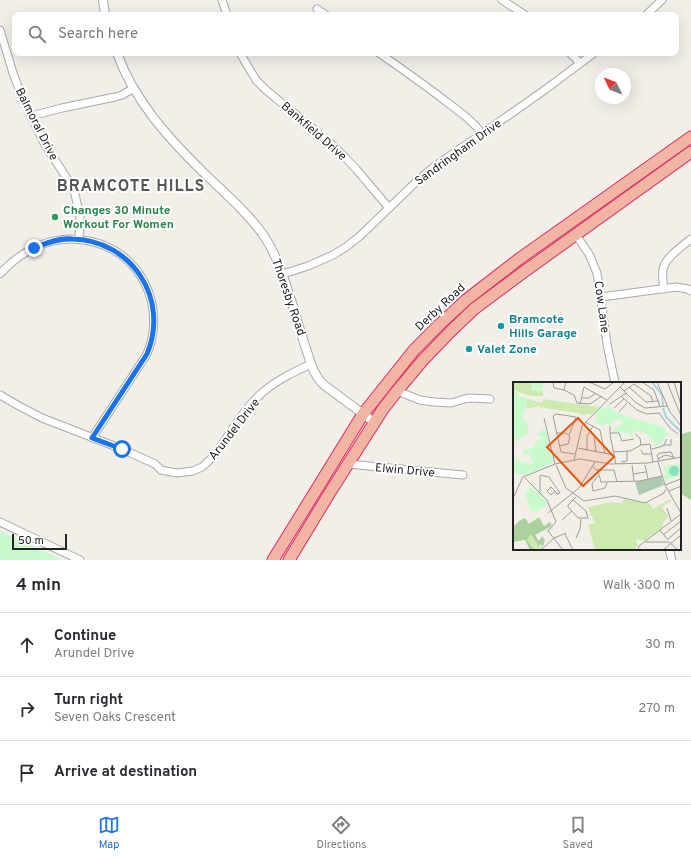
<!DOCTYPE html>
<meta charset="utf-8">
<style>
:root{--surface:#fff;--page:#f2f2f3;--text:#2b2b33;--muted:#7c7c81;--line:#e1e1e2;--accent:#1a73e8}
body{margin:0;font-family:Overpass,sans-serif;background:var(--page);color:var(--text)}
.compass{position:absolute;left:595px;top:68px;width:36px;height:36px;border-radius:50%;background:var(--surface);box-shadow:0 4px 16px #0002;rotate:313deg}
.scale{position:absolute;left:12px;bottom:10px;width:55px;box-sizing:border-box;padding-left:4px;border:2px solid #222;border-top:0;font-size:11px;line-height:14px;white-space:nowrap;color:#222;-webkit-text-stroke:3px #fff;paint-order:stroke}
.stop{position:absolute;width:12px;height:12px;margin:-9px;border:3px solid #1a73e8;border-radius:50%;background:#fff}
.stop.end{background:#1a73e8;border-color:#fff;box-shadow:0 1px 4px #0008}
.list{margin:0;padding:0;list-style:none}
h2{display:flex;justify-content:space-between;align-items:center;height:52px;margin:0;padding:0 16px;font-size:17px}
h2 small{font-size:13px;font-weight:400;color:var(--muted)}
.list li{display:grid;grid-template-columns:26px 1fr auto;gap:12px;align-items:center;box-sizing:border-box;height:64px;padding:0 16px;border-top:1px solid var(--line)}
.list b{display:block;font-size:15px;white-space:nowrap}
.list p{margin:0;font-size:13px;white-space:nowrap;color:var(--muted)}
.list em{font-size:13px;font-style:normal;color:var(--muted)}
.icon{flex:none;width:22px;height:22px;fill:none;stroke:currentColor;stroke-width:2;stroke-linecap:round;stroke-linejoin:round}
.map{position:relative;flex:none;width:691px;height:560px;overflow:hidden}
.search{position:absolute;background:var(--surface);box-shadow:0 4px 16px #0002;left:12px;right:12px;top:12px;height:44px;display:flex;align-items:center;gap:10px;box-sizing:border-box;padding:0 14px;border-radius:8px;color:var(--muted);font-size:15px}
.sheet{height:244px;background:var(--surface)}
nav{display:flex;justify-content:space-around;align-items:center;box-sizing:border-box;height:56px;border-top:1px solid var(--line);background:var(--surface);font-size:11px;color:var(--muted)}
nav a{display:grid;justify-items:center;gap:2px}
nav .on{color:var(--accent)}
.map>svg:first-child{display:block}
.forest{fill:#add19e}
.park{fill:#c8facc}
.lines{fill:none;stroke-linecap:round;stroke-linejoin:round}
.minor-casing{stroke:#a9a9a9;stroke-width:9}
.tertiary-casing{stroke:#a9a9a9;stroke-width:10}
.trunk-casing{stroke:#dc2a67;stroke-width:13}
.minor{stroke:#fff;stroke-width:7}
.tertiary{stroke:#fff;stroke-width:8}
.trunk{stroke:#f2b4a3;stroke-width:11}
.route{stroke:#1a73e8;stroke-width:5}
.leisure-dot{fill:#2e9e5b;stroke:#fff;stroke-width:1.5}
.culture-dot{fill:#0f9aa8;stroke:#fff;stroke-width:1.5}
.labels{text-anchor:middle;stroke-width:4;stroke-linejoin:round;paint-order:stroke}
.street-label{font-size:12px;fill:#222;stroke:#fff}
.leisure-label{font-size:12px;font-weight:bold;fill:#27864d;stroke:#fff;text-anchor:start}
.culture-label{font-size:12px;font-weight:bold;fill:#0d838f;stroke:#fff;text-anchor:start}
.district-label{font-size:16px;font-weight:bold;letter-spacing:1px;fill:#555;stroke:#fff}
.inset-river{fill:none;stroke:#aad3df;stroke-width:2}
.inset-road{fill:none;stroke:#9f9d99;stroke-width:1}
.view{fill:#e8590c;fill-opacity:0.15;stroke:#e8590c;stroke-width:2}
.inset-edge{fill:none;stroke:#222;stroke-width:2}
</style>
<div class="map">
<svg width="691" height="560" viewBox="0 0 691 560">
<rect width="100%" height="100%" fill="#f2efe9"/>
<polygon class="forest" points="691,431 691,500 680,493 680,435"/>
<polygon class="park" points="0,531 62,560 0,560"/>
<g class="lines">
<g class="minor-casing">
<g id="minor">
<polyline points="222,0 227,15"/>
<polyline points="502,0 525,15"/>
<polyline points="317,9 326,15"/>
<polyline points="646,15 662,0"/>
<polyline points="0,30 13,73 21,94 45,145 66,177 75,194 80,217 79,239"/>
<polyline points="240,53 256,80 266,90 336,148 356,169 389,208"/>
<path d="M 379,53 C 402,69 425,85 448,103 C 460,112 473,121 482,134"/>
<polyline points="570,53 580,63"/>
<polyline points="31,116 62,108 115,97 122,95 134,88"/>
<polyline points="576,235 589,254 597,273 607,344 615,383"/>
<path d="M 0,274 C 18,254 43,239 71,239 C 77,239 83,240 89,241 C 141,251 167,307 147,354 L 92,438"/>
<polyline points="283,274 308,266 333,255 346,247 360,236 417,181 435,166 482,134 546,89 594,53"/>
<path d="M 664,289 C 663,282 662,275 663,269 C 665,258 682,246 691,239"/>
<polyline points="601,297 676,287 688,289 691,291"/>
<polyline points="397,391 420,400 434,402 451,403 468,398 490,399"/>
<path d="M 0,395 L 19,406 L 42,418 L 122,449 L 155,464 L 161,470 L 177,473 L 193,471 L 202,467 L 214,456 C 229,435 244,408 263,392 C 277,380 294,372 311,364"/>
<polyline points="348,464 463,475"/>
<polyline points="0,522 80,560"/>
<polyline points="669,549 672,560"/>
</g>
</g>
<g class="tertiary-casing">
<g id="tertiary">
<polyline points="103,0 105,15"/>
<path d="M 117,53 C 134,101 170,140 206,175 C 226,194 248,213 264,236 C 278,257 285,282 293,306 C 298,325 305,345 311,364 C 314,372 317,379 324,385 L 374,422"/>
</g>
</g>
<g class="trunk-casing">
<g id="trunk">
<polyline points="273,560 363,414 414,350 440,324 466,300 519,259 691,137"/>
<polyline points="289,560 329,494 383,409 397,391 423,360 451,331 474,309 525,271 691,152"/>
</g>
</g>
<use href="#minor" class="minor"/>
<use href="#tertiary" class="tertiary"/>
<use href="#trunk" class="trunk"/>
</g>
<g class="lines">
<path class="route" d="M 34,248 C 46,243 59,238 72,239 C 132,240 170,299 147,354 L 92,438 L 122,449"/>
</g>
<circle class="leisure-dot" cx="55" cy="217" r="4"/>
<g class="culture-dot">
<circle cx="501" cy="326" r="4"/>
<circle cx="469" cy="349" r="4"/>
</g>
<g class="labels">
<g class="street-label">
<text transform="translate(37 124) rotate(63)" y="4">Balmoral Drive</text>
<text transform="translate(314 131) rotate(41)" y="4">Bankfield Drive</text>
<text transform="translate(458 152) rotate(-36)" y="4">Sandringham Drive</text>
<text transform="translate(289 297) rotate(71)" y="4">Thoresby Road</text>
<text transform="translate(440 307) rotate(-43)" y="4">Derby Road</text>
<text transform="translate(602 307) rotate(82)" y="4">Cow Lane</text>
<text transform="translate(234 429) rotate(-52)" y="4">Arundel Drive</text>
<text transform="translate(405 470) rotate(5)" y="4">Elwin Drive</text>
</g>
<g class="leisure-label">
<text x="63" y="214">Changes 30 Minute<tspan x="63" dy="14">Workout For Women</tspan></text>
</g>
<g class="culture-label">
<text x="509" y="323">Bramcote<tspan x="509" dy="14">Hills Garage</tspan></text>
<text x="477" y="353">Valet Zone</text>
</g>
<g class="district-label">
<text x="131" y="191">BRAMCOTE HILLS</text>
</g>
</g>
<g transform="translate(513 382)">
<rect width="168" height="168" fill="#f2efe9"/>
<path d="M 0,0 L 19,0 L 19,8 L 30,9 L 30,14 L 18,14 L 0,8 ZM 15,17 L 29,21 L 30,17 L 86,25 L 78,33 L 76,31 L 71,34 L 65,31 L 30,26 L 29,21 L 29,27 L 25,24 L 13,27 ZM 111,117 L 130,121 L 135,120 L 140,127 L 155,118 L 159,118 L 149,125 L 156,135 L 150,140 L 150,145 L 131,159 L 123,157 L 125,164 L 121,168 L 82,168 L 75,142 L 82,142 L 75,125 L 99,120 L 109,121 ZM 16,152 L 20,153 L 25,164 L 30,165 L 28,168 L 20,167 L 19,162 L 17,163 L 14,158 Z" fill="#cdebb0"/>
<path d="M 26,135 L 31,144 L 37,140 L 39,144 L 22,153 L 26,159 L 29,154 L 32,158 L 30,165 L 27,162 L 26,165 L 18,152 L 14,158 L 22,168 L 17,168 L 12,158 L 0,160 L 0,145 L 6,139 L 12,136 L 16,142 Z" fill="#add19e"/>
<path d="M 148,94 L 151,103 L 126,113 L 122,100 Z" fill="#aacbaf"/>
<path d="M19.5 4a5.5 5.5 0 1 1 11 0a5.5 5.5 0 1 1-11 0ZM 0,9 L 6,11 L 5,14 L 15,17 L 9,36 L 14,39 L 16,51 L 0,61 ZM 96,23 L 99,28 L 110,33 L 150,45 L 158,55 L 153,53 L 151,59 L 142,64 L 142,66 L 140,58 L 134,52 L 122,49 L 119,51 L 122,55 L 118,55 L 117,51 L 101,50 L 102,44 L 109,44 L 108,37 L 101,38 L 97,44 L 94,41 L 90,44 L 81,39 L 84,36 L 81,33 L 87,25 L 90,28 ZM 29,48 L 33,49 L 41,80 L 13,93 L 0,91 L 0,73 L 5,79 L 20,82 L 16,71 L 11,73 L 9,71 L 12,67 L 21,66 L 23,60 L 30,55 L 23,52 ZM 168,81 L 168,93 L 154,98 L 150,96 L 149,94 L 153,92 L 150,85 ZM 20,104 L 22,106 L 20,109 L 25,110 L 35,122 L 23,130 L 17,127 L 12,111 Z" fill="#c8facc"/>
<path d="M156 89a5 5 0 1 1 10 0a5 5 0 1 1-10 0Z" fill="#88e0be"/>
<path class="inset-river" d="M 139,0 L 149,13 L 150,24M 150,26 L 153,35 L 168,50"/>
<path class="inset-road" d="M 40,0 L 41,6 L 51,8M 53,0 L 51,8 L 61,13 L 64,21 L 77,22 L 89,14M 76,0 L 92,7 L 101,0M 129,0 L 141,8 L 147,25M 144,0 L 157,30 L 168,44M 154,0 L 168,34M 161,0 L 168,23M 107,5 L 122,20 L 132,26 L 155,24M 116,5 L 133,20 L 146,19M 111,9 L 121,2 L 138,14 L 140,20M 109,15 L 124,28 L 134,32 L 146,31 L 157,46 L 165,52M 68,16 L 76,16 L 83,11M 67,22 L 71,5 L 94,18M 97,22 L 113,11M 101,26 L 111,17M 106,30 L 114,21M 40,34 L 48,70 L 61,72M 40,34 L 43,32 L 63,35 L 56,53M 31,36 L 42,82M 72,40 L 87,48 L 92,72M 97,44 L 97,53 L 103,82M 43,51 L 53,51 L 57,55 L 55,62 L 46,64M 97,51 L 106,51 L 109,59 L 121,57M 122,52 L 127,56 L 128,63M 81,54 L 83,70M 151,63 L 158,63 L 158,57M 65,66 L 101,73M 139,67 L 150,64 L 154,57M 128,68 L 130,72 L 139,72M 74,69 L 74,54 L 80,44M 100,70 L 117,69 L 128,63 L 137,62 L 140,80M 145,77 L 152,73 L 161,75M 61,78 L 69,44 L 112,0M 146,79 L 144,73 L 147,71 L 158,70 L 161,76M 108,80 L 114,79 L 114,69M 145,80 L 152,103 L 168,131M 43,83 L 53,106 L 71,119 L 102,114 L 132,121 L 151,111 L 153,107M 119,83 L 121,99M 132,83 L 135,97M 80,85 L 85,89 L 88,100 L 127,99 L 149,94M 84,88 L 101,88 L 104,100M 120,92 L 133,90M 27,93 L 36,95 L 47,111 L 44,112 L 42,109 L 38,105 L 34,109 L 38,113 L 42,109M 27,94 L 27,110M 85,94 L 79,102 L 80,109 L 92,106 L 94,101M 12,96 L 34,118 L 43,140 L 35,149 L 50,168M 152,103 L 168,97M 156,109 L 168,104M 0,116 L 10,95 L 42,82 L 67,77 L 97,82 L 135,81 L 168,75M 60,118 L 73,129 L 75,136 L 65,136 L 55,125 L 55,123 L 63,115M 154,126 L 158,139M 35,131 L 66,106 L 82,80M 49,138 L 59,129M 147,148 L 155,158M 52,152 L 60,168M 151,152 L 168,139M 63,156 L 67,147 L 68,137M 155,157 L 168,146M 132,160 L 156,160 L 165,168M 28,168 L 41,156 L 53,151M 125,168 L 126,164 L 168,132M 150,168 L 168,153"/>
<path class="view" d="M 65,36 L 101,75 L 70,104 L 34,65 Z"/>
<rect width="168" height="168" class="inset-edge"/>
</g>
</svg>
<svg class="compass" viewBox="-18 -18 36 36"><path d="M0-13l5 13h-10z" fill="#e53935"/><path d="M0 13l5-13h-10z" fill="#7c7c81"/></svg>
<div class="scale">50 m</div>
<div class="stop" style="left:122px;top:449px"></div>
<div class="stop end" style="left:34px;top:248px"></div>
<div class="search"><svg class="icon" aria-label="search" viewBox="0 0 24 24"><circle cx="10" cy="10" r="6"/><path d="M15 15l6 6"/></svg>Search here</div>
</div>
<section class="sheet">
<h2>4 min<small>Walk · 300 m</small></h2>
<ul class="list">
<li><svg class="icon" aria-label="ahead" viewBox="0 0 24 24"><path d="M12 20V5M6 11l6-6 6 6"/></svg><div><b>Continue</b><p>Arundel Drive</p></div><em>30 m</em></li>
<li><svg class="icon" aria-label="right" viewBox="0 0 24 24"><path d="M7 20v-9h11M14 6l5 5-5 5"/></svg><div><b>Turn right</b><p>Seven Oaks Crescent</p></div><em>270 m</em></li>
<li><svg class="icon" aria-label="arrive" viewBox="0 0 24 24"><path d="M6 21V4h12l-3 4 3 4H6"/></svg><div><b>Arrive at destination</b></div></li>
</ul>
</section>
<nav>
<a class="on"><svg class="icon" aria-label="map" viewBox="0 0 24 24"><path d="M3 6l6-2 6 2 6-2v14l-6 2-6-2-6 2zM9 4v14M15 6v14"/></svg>Map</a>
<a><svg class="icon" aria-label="directions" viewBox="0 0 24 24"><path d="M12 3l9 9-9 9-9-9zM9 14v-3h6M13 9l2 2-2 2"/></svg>Directions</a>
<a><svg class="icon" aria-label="saved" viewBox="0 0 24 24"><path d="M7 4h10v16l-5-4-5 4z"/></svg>Saved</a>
</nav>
